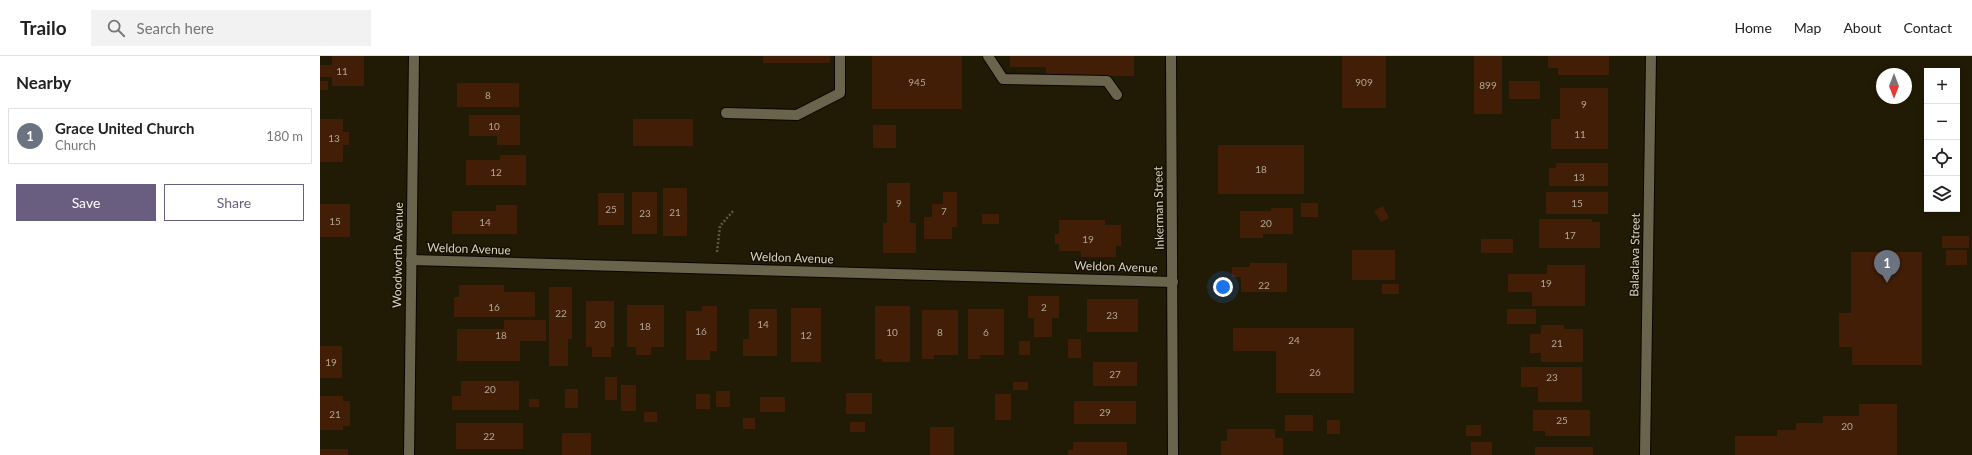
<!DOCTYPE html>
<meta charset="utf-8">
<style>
:root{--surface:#fff;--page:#f2f2f2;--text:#222;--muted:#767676;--line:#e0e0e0;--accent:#6a5e80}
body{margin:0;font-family:Lato,sans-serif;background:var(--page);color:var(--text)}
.controls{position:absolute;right:12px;top:12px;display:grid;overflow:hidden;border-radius:0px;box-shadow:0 2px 6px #0003}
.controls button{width:36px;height:36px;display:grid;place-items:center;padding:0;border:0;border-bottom:1px solid var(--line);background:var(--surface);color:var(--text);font:20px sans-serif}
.compass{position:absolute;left:1556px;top:12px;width:36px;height:36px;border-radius:50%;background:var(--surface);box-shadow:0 2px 6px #0003;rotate:180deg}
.you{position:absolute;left:903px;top:231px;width:14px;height:14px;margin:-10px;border:3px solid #fff;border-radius:50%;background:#1a73e8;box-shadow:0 0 0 6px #1a73e833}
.badge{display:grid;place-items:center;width:26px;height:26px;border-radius:50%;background:var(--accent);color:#fff;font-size:13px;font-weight:700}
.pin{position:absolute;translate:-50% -33px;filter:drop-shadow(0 1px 2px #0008)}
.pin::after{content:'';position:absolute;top:21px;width:14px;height:12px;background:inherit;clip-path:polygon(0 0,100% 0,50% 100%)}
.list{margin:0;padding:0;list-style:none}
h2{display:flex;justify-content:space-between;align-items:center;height:52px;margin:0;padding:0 16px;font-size:17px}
h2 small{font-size:13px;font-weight:400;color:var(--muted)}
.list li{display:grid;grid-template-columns:26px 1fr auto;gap:12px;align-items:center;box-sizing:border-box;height:56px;margin:0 8px 8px;padding:0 8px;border:1px solid var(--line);border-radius:0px}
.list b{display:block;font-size:15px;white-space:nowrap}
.list p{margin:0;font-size:13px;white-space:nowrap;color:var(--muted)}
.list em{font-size:13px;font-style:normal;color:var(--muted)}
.actions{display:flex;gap:8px;padding:12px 16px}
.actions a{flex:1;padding:9px 0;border:1px solid var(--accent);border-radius:0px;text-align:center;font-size:14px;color:var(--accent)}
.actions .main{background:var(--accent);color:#fff}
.icon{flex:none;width:22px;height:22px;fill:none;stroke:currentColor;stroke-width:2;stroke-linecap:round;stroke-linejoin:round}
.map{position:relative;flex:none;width:1652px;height:399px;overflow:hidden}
header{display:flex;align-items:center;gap:24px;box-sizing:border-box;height:56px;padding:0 20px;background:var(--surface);border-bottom:1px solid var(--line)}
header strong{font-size:19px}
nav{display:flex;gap:22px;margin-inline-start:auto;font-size:14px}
.search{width:280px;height:36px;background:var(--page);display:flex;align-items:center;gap:10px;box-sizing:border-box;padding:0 14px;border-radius:0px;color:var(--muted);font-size:15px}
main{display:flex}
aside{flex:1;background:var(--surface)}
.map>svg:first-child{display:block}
.building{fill:#421e07}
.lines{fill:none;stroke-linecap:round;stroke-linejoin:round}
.minor-casing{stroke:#0a0500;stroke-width:12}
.path{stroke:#5f5947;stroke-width:2.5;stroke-dasharray:2 2;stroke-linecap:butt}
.minor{stroke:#6b644c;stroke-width:10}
.labels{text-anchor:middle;stroke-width:3;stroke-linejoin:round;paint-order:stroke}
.number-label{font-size:10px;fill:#b2a696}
.street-label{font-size:12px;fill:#d7d3c6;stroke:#171100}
</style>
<header>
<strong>Trailo</strong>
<div class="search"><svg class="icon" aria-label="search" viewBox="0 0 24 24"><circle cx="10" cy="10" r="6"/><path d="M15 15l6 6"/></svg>Search here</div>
<nav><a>Home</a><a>Map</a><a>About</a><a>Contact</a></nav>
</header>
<main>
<aside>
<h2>Nearby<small></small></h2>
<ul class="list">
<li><span class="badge" style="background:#6b7280">1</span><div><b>Grace United Church</b><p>Church</p></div><em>180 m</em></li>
</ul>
<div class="actions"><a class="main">Save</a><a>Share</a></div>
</aside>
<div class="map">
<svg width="1652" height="399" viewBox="0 0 1652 399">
<rect width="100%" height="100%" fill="#211a05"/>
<g class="building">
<polygon points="12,0 44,0 44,30 12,30 12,21 0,21 0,9 12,9"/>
<rect x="443" y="0" width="67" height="7"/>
<rect x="552" y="0" width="90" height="53"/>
<polygon points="690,0 814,0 814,20 726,20 726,11 690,11"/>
<rect x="1022" y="0" width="44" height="52"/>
<rect x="1154" y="0" width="28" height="58"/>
<polygon points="1228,0 1289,0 1289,19 1238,19 1238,12 1228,12"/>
<rect x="0" y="25" width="8" height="9"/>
<rect x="1189" y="25" width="31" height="18"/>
<rect x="137" y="27" width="62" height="24"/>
<polygon points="1240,32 1288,32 1288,93 1231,93 1231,63 1240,63"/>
<polygon points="149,59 200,59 200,89 177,89 177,80 149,80"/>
<polygon points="0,63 23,63 23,76 29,76 29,89 23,89 23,106 0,106"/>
<rect x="313" y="63" width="60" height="27"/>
<rect x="553" y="69" width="23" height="23"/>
<rect x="898" y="89" width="86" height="49"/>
<polygon points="180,99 206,99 206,129 146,129 146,104 180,104"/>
<polygon points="1236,107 1288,107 1288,130 1229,130 1229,112 1236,112"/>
<polygon points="567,127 590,127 590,167 596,167 596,197 563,197 563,167 567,167"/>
<rect x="343" y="132" width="24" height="48"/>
<rect x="312" y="136" width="25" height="42"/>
<polygon points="623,136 637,136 637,171 632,171 632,183 604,183 604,161 612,161 612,148 623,148"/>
<rect x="1226" y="136" width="62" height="22"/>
<rect x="278" y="137" width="26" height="32"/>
<rect x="981" y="147" width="17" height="14"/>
<rect x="0" y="148" width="30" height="33"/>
<polygon points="176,149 197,149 197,178 132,178 132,155 176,155"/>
<polygon points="1063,150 1069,162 1061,166 1054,155"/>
<polygon points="951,152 973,152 973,178 943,178 943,182 920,182 920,155 951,155"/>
<rect x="662" y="158" width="17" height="10"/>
<polygon points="1219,163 1272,163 1272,166 1280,166 1280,192 1219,192"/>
<polygon points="739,164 785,164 785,169 801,169 801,190 796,190 796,201 761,201 761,195 739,195 739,188 735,188 735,178 739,178"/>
<rect x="1622" y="180" width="27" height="12"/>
<rect x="1161" y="183" width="32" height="14"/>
<rect x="1032" y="194" width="43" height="30"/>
<rect x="1626" y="194" width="21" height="15"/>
<polygon points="1531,196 1602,196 1602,309 1532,309 1532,291 1519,291 1519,257 1531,257"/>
<polygon points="930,207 967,207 967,236 921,236 921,221 912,221 912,211 930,211"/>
<polygon points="1227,209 1265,209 1265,250 1212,250 1212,236 1188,236 1188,218 1227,218"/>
<rect x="1062" y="228" width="17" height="10"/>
<polygon points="139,229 184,229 184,236 215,236 215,261 134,261 134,241 139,241"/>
<polygon points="229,231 252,231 252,283 248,283 248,310 229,310"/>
<polygon points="708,240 739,240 739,262 732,262 732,281 714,281 714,262 708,262"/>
<rect x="767" y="243" width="51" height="33"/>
<polygon points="266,245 294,245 294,291 291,291 291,301 272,301 272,291 266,291"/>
<polygon points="307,249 344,249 344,291 331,291 331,299 316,299 316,291 307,291"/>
<polygon points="382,250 397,250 397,295 390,295 390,304 366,304 366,255 382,255"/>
<polygon points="555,250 590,250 590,306 562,306 562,303 555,303"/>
<rect x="471" y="252" width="30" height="54"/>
<polygon points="429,253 457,253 457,300 423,300 423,283 429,283"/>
<polygon points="648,253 684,253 684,299 660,299 660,303 648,303"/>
<rect x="1187" y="253" width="29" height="15"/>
<polygon points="602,254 638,254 638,299 614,299 614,303 602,303"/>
<polygon points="184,264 226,264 226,285 200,285 200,305 137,305 137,273 184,273"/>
<polygon points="1221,269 1244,269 1244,273 1263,273 1263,306 1221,306 1221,297 1210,297 1210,278 1221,278"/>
<polygon points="913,272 1034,272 1034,337 956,337 956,295 913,295"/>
<rect x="748" y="283" width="13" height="19"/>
<rect x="699" y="285" width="11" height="14"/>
<rect x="0" y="290" width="22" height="32"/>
<rect x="773" y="306" width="44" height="24"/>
<polygon points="1201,311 1262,311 1262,346 1218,346 1218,331 1201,331"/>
<rect x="285" y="321" width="12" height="23"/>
<polygon points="141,325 199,325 199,354 132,354 132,340 141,340"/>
<rect x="693" y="326" width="15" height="8"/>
<rect x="301" y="329" width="15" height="26"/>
<rect x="245" y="333" width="13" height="19"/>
<rect x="396" y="335" width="14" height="16"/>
<rect x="526" y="337" width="26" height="21"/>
<rect x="376" y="338" width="14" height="15"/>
<rect x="675" y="338" width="16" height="26"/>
<polygon points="0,340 23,340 23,345 30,345 30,370 23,370 23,374 0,374"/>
<rect x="440" y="341" width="25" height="15"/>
<rect x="209" y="343" width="10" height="8"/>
<rect x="754" y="345" width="62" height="23"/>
<polygon points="1539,348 1577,348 1577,399 1415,399 1415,380 1457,380 1457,374 1476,374 1476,367 1503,367 1503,360 1539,360"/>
<polygon points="1213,354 1270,354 1270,380 1225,380 1225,375 1213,375"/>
<rect x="324" y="356" width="13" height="10"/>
<rect x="965" y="359" width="28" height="16"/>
<rect x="423" y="362" width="12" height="11"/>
<rect x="1007" y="364" width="13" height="14"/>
<rect x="530" y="366" width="15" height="10"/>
<rect x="136" y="367" width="67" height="26"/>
<rect x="1146" y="369" width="15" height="11"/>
<rect x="610" y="371" width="24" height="28"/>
<polygon points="907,373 955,373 955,382 963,382 963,399 901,399 901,385 907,385"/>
<rect x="242" y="377" width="29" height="22"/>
<polygon points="753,386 807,386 807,399 748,399 748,394 753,394"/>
<rect x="1151" y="386" width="21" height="13"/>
<rect x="1215" y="391" width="58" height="8"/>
<rect x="0" y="393" width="28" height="6"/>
</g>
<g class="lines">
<g class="minor-casing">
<g id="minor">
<polyline points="668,0 683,23 787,25 797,39"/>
<polyline points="851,0 853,399"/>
<polyline points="406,57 477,59 520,37 520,0"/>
<polyline points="91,204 853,226"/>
<polyline points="89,399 94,0"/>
<polyline points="1325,399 1331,0"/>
</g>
</g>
<polyline class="path" points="397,196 400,170 414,154"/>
<use href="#minor" class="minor"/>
</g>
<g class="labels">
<g class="number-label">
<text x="22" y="19">11</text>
<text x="597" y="30">945</text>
<text x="1044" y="30">909</text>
<text x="1168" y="33">899</text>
<text x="168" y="43">8</text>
<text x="1264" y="52">9</text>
<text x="174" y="74">10</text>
<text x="1260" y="82">11</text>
<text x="14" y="86">13</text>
<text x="941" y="117">18</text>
<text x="176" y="120">12</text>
<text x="1259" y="125">13</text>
<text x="579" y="151">9</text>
<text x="1257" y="151">15</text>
<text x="291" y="157">25</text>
<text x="624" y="159">7</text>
<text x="355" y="160">21</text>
<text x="325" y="161">23</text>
<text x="15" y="169">15</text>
<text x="165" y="170">14</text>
<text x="946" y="171">20</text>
<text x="1250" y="183">17</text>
<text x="768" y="187">19</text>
<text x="1226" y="231">19</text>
<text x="944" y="233">22</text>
<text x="174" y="255">16</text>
<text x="724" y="255">2</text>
<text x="241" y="261">22</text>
<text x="792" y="263">23</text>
<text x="280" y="272">20</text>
<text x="443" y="272">14</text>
<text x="325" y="274">18</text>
<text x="381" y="279">16</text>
<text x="572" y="280">10</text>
<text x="620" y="280">8</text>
<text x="666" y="280">6</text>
<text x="181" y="283">18</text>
<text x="486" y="283">12</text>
<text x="974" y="288">24</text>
<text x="1237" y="291">21</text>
<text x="11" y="310">19</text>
<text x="995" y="320">26</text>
<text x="795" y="322">27</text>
<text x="1232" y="325">23</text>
<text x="170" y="337">20</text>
<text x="785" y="360">29</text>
<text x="15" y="362">21</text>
<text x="1242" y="368">25</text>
<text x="1527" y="374">20</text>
<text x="169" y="384">22</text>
</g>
<g class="street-label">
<text transform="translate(839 152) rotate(-91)" y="4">Inkerman Street</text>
<text transform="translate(149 193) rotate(2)" y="4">Weldon Avenue</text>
<text transform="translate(78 199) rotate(-89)" y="4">Woodworth Avenue</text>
<text transform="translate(1315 199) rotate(-89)" y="4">Balaclava Street</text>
<text transform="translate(472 202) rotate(2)" y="4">Weldon Avenue</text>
<text transform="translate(796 211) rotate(2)" y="4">Weldon Avenue</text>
</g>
</g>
</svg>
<div class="controls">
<button>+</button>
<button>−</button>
<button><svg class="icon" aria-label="locate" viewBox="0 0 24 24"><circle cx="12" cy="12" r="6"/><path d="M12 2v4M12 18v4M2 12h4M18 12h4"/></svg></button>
<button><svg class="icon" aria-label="layers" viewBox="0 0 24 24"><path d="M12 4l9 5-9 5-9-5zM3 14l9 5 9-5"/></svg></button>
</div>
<svg class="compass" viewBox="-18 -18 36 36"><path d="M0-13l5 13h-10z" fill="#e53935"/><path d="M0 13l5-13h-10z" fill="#767676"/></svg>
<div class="you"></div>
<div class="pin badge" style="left:1567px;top:227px;background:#6b7280">1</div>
</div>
</main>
